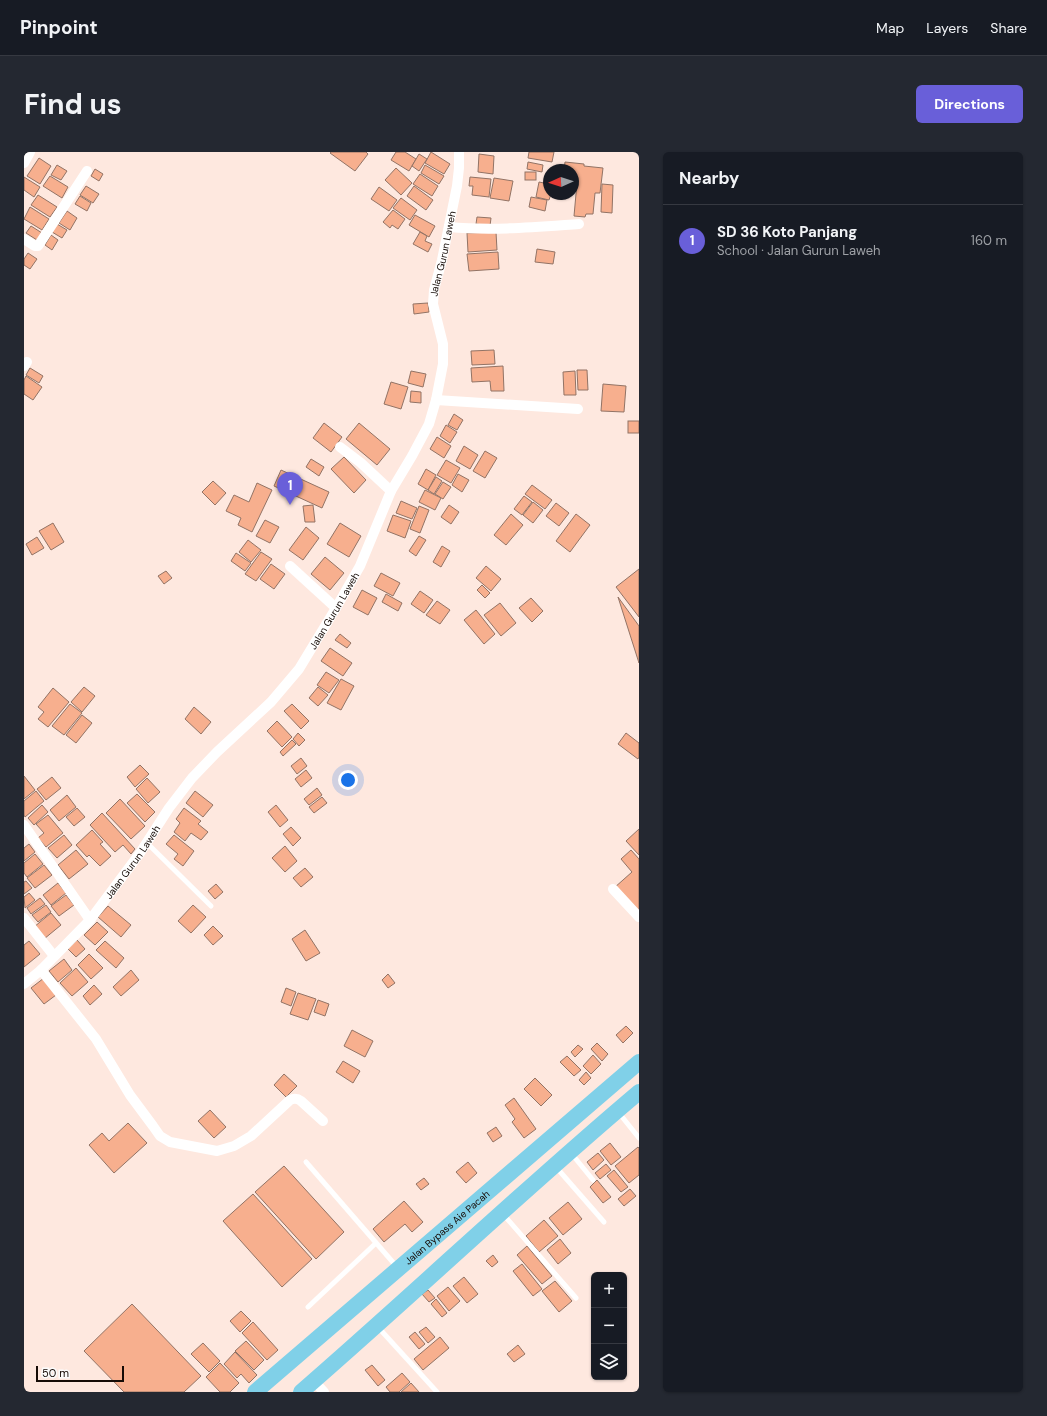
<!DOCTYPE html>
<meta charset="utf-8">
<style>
:root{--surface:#171b24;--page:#242831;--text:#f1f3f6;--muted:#9ea1a6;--line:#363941;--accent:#695fd9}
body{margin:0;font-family:"DM Sans",sans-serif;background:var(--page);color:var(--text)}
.controls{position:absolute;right:12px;bottom:12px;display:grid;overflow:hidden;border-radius:6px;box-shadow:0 1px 3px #0004}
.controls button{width:36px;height:36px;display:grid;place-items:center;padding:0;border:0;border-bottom:1px solid var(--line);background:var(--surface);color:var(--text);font:20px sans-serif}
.compass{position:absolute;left:519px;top:12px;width:36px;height:36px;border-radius:50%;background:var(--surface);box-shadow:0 1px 3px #0004;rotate:267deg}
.scale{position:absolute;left:12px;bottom:10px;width:88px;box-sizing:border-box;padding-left:4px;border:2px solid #160b06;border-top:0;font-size:11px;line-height:14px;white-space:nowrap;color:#160b06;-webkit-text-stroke:3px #fbfbfb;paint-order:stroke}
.you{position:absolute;left:324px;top:628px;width:14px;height:14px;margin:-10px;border:3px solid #fff;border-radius:50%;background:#1a73e8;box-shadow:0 0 0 6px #1a73e833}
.badge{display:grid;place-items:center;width:26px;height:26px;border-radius:50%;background:var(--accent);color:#fff;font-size:13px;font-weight:700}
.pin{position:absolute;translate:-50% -33px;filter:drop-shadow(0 1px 2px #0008)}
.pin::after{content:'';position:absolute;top:21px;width:14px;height:12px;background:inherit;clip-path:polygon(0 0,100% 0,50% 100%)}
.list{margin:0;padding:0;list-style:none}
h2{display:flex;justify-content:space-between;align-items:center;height:52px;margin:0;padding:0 16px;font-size:17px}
h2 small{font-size:13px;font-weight:400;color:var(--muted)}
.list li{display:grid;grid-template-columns:26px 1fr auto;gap:12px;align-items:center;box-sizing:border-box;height:72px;padding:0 16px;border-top:1px solid var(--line)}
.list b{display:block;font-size:15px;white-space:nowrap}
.list p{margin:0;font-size:13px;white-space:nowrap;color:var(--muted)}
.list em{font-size:13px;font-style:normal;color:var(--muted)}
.icon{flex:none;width:22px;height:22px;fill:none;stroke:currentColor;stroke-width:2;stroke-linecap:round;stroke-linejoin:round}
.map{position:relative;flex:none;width:615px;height:1240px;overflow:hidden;border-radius:6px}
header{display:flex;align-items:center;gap:24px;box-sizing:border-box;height:56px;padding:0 20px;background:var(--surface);border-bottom:1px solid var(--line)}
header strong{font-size:19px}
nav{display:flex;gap:22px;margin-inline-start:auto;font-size:14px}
.intro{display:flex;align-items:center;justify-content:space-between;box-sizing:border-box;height:96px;padding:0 24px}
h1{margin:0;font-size:28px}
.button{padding:10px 18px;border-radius:6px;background:var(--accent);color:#fff;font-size:14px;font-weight:700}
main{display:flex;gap:24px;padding:0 24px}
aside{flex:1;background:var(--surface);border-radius:6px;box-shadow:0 1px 3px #0004}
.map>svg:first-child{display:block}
.building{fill:#f7af8e;stroke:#927365}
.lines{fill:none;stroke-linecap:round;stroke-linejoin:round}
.service{stroke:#fff;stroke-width:5}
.minor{stroke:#fff;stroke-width:10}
.trunk{stroke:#80d0e8;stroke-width:16}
.labels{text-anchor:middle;stroke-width:4;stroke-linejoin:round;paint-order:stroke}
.street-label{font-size:10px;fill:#160b06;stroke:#fbfbfb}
</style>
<header>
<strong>Pinpoint</strong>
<nav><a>Map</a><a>Layers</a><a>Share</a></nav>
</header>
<div class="intro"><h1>Find us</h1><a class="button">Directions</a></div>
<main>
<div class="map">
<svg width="615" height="1240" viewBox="0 0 615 1240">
<rect width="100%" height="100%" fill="#fee8df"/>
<g class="building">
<polygon points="307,0 342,0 344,2 331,19 306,1"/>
<polygon points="372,0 381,0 392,7 385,19 367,8"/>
<polygon points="407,0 426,12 420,22 401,11"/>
<polygon points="505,0 530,0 528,10 504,6"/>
<polygon points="395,2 403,7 395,19 388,14"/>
<polygon points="455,2 470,4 469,22 454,20"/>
<polygon points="15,6 27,14 16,32 3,24"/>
<polygon points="504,10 519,13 518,20 503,17"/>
<polygon points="541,10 560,12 560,14 579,16 576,41 571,41 569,62 562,62 561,65 550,64 553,31 549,31 549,18 540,18"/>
<polygon points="33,13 43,19 37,28 27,23"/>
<polygon points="401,13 420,24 415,32 397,21"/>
<polygon points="372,16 388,31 377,43 361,28"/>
<polygon points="71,17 79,22 75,29 67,24"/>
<rect x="501" y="20" width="11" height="8"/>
<polygon points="396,22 414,34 408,44 389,32"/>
<polygon points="26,24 44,35 38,46 19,34"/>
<polygon points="0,25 16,35 10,45 0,38"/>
<polygon points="446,25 467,27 465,45 448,43 449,34 445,34"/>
<polygon points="470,26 489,29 485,49 466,46"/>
<polygon points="515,30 525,32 525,42 527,42 525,48 512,45"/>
<polygon points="578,32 589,33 588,61 577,60"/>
<polygon points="62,34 75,42 69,51 56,43"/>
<polygon points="390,34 409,48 402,58 383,44"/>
<polygon points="355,35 373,48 365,59 347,47"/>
<polygon points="14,43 33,55 26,65 7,53"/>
<polygon points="56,44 67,51 63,59 51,52"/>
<polygon points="507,45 523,48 521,59 505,55"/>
<polygon points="377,46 393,58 386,68 369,56"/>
<polygon points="6,55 25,67 18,78 0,67"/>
<polygon points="369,58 381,67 374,77 368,73 366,76 359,70"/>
<polygon points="43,59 53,66 46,78 35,71"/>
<polygon points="391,63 411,74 405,85 385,73"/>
<polygon points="453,65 467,66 466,74 452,72"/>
<polygon points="33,72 43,78 38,86 28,80"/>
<polygon points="7,74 18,81 13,88 2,81"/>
<polygon points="396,80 403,84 401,89 408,92 404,100 389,92"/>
<polygon points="472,80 473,98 444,100 443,81"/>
<polygon points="27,83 34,88 28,98 21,93"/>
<polygon points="513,97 531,100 529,112 511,110"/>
<polygon points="474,100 475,117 445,119 443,102"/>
<polygon points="4,101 13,107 6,117 0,113 0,107"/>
<polygon points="404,151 405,160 390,162 389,152"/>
<polygon points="470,198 471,212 448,213 447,199"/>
<polygon points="479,214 480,239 467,239 466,229 448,230 447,216"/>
<polygon points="6,216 19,224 15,231 2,223"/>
<polygon points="553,218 563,218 564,238 554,238"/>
<polygon points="387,219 402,222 399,235 384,231"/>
<polygon points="551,219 552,243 540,243 539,220"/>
<polygon points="2,224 18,235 9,248 0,242 0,228"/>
<polygon points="367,230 384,235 377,257 360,252"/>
<polygon points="579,232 602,234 600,260 577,259"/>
<polygon points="387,239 397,240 397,251 386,250"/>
<polygon points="430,262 439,268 433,278 424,273"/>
<rect x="604" y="269" width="11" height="12"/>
<polygon points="300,271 318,285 307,300 289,286"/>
<polygon points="335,271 366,297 353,313 322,287"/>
<polygon points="422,273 433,280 426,291 416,284"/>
<polygon points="413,285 427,294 420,306 406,297"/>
<polygon points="440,294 454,303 446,317 432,309"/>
<polygon points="461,299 473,306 461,326 449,319"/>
<polygon points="320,305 342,328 330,341 307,317"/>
<polygon points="287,307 300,315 295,324 282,315"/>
<polygon points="422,308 436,316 427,331 413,323"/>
<polygon points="402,317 412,323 404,338 394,332"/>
<polygon points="257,318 305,340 298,356 250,334"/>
<polygon points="434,322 445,328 438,340 428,333"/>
<polygon points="412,325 418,329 410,342 404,338"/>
<polygon points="189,329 202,341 191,353 178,340"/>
<polygon points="419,330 427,335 419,347 411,342"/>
<polygon points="233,331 248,338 228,380 214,373 217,366 202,359 210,343 225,350"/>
<polygon points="508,333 528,348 521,357 501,342"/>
<polygon points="401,338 417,346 411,358 395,350"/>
<polygon points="500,344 508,350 498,363 490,357"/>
<polygon points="377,349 393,356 388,367 372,361"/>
<polygon points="509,350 519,358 509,371 499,363"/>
<polygon points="532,351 545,361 535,374 522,364"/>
<polygon points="289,353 291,370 281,370 279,354"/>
<polygon points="425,353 435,360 427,372 417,365"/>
<polygon points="395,354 405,358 396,381 386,377"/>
<polygon points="487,362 499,373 482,393 470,383"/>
<polygon points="552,362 566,373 546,400 532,389"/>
<polygon points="369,363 387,369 381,386 363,379"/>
<polygon points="241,368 255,375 246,391 232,384"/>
<polygon points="29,371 40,390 27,398 15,379"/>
<polygon points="316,371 337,384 325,405 303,392"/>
<polygon points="282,375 295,386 279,408 265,398"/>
<polygon points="395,384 402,388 392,404 385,399"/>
<polygon points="13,385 20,396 8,403 2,392"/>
<polygon points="224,388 237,398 227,410 215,400"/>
<polygon points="418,394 426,399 417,415 409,410"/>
<polygon points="237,400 248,407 232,429 221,422"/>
<polygon points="212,401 227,411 221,419 207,409"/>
<polygon points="301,405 320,421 306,438 287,422"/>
<polygon points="247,412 261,422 250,437 236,427"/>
<polygon points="462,414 477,427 467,439 452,426"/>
<polygon points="615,417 615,465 592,435"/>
<polygon points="142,419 148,426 140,432 134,424"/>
<polygon points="357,421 376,431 369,444 350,434"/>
<polygon points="458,433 466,441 461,446 453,438"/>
<polygon points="338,438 353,446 344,463 329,455"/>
<polygon points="396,439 409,448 400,461 387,452"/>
<polygon points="362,442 378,451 374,459 358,450"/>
<polygon points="594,445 615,474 615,511"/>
<polygon points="507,446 519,459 508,470 495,456"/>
<polygon points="413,449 426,458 416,472 402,463"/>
<polygon points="476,451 492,471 477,484 460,463"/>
<polygon points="452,458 471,482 460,492 440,468"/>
<polygon points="316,482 327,491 323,496 311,488"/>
<polygon points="306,496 328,511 319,524 297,509"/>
<polygon points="302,520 315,528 305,541 293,533"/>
<polygon points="317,527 330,534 317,558 303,551"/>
<polygon points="60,535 71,544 58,560 47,550"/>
<polygon points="294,535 304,543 294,554 285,546"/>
<polygon points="29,536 45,550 24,575 14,567 20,560 14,555"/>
<polygon points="46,552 58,561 40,583 28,574"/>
<polygon points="268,552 285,569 277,577 260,559"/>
<polygon points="170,555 187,570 177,582 161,567"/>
<polygon points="58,563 68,571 52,591 42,583"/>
<polygon points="253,569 268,585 258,595 243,579"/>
<polygon points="274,581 281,588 275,594 269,587"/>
<polygon points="602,581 615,591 615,605 614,607 594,592"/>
<polygon points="268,588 272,592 259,604 256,600"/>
<polygon points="277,606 283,614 273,622 267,614"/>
<polygon points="116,613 125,622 111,635 103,625"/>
<polygon points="282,618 288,626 277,635 271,627"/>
<polygon points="0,624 11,638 0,647"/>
<polygon points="28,625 37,636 22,648 13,637"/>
<polygon points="123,626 136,640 124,651 112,637"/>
<polygon points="293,636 298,643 285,653 280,647"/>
<polygon points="12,639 20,649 1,665 0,663 0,649"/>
<polygon points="171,639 189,653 179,665 162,651"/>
<polygon points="113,642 131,660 121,670 103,651"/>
<polygon points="43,643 52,655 35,669 26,658"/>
<polygon points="298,645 303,651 290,661 285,655"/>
<polygon points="96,647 121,674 107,687 82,661"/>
<polygon points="18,653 24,660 10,673 4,666"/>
<polygon points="252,653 264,668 256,675 244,660"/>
<polygon points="53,656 61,665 50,674 42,665"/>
<polygon points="160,656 177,669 174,672 184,680 177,688 167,681 161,689 150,680 156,671 152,667"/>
<polygon points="78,661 111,697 107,702 99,693 91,700 66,673"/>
<polygon points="24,663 39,681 22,695 14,686 20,681 12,672"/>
<polygon points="267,675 277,686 269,694 259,682"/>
<polygon points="615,677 615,703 602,689"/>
<polygon points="68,678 79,690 76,692 87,704 76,714 65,703 63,705 52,693"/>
<polygon points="40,683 48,693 33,706 24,696"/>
<polygon points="150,683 170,699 159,714 150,707 154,702 142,692"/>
<polygon points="5,692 11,700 0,709 0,696"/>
<polygon points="261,694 273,709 261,720 248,706"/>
<polygon points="52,698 64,712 45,727 34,713"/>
<polygon points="607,698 615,707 615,764 590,736 608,720 597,707"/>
<polygon points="11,702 19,712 3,725 0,721 0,711"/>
<polygon points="20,713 28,723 11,736 3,726"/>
<polygon points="281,716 289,725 277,735 269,726"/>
<polygon points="2,729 8,736 0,742 0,730"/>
<polygon points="34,731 42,741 27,753 19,743"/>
<polygon points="192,732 199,740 191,747 184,739"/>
<polygon points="5,741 11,748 1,756 0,745"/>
<polygon points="42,743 50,753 35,764 27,754"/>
<polygon points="16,746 21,752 7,762 3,756"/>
<polygon points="22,753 27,760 14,770 8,763"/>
<polygon points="169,753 182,765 167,781 154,769"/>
<polygon points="84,754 107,773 97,785 74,765"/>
<polygon points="27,761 37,773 20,787 10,775"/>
<polygon points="73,770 84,780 71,793 60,783"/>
<polygon points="189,774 199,784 189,793 180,783"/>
<polygon points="281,778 296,801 282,809 268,787"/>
<polygon points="53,788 61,797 52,805 44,797"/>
<polygon points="5,789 16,802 0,815 0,793"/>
<polygon points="81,789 100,806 92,816 72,798"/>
<polygon points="65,802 79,816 67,827 54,813"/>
<polygon points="40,807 48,818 34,830 25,819"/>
<polygon points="52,816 64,830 48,844 36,831"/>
<polygon points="107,818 115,828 97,844 89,835"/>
<polygon points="364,822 371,831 364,836 358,828"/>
<polygon points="20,826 32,843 20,852 7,836"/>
<polygon points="70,833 78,842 66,853 59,844"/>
<polygon points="262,836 272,840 267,854 257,850"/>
<polygon points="274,841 292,847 284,868 266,862"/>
<polygon points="294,848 305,852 301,864 290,860"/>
<polygon points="602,874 609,881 599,891 592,883"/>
<polygon points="328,878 349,889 341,905 320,894"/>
<polygon points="573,891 584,902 578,909 567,897"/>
<polygon points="554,893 559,897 551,905 547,900"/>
<polygon points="569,903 577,912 567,922 559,914"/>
<polygon points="543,904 557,918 550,924 536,910"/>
<polygon points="319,909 336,919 329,931 312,920"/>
<polygon points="562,920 567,926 560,933 555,928"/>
<polygon points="260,922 273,934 262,945 250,933"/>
<polygon points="511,926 528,943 517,954 500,937"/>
<polygon points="490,946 512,977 500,986 488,970 491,967 481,953"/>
<polygon points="186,958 202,975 190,986 174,969"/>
<polygon points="104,971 123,991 90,1021 65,993 78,981 85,989"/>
<polygon points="472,975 478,984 469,990 463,981"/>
<polygon points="586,991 597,1005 587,1013 576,999"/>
<polygon points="614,995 615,996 615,1023 605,1031 591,1014"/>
<polygon points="574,1001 580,1008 569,1018 563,1010"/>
<polygon points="444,1010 453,1021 442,1031 432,1020"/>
<polygon points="582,1012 587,1018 576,1027 571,1021"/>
<polygon points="260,1014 320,1080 292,1107 231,1040"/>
<polygon points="590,1018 604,1035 597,1040 583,1024"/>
<polygon points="400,1026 405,1032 397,1038 392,1032"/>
<polygon points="573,1028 587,1045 579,1051 566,1035"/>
<polygon points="606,1037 612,1044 600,1054 594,1047"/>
<polygon points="229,1042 288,1107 258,1135 199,1069"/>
<polygon points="380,1049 399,1070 388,1080 381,1072 360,1090 349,1077"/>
<polygon points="544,1050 558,1067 539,1083 525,1066"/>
<polygon points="520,1068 534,1084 515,1100 502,1084"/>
<polygon points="536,1087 547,1101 534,1112 523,1098"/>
<polygon points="503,1094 528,1124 518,1132 493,1103"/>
<polygon points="469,1103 474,1110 468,1115 462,1109"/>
<polygon points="498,1112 518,1137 509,1144 489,1119"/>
<polygon points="440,1125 454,1142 443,1151 429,1134"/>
<polygon points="531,1129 548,1149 535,1160 518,1139"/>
<polygon points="424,1135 436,1149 425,1159 413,1144"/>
<polygon points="404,1138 411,1146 405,1150 398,1142"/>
<polygon points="412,1147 423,1161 418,1165 407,1152"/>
<polygon points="108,1152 177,1224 160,1240 100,1240 60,1199"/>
<polygon points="217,1159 227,1169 216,1180 206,1169"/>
<polygon points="229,1170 254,1198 243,1208 218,1181"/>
<polygon points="402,1175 411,1185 404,1191 395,1180"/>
<polygon points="391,1180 401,1192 395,1197 385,1185"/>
<polygon points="416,1185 425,1196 399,1218 390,1207"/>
<polygon points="222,1189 240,1208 230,1218 211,1199"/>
<polygon points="179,1191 196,1209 185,1220 167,1202"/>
<polygon points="494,1193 501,1202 490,1210 483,1202"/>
<polygon points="211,1200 233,1223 225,1231 217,1222 213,1226 200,1212"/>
<polygon points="196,1211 215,1231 206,1240 196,1240 182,1225"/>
<polygon points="348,1213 361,1228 354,1234 341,1218"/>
<polygon points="378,1221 386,1230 375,1240 366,1240 362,1235"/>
<polygon points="387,1231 395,1240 377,1240"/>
</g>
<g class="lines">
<g class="service">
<polyline points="123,691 187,754"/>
<polyline points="595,961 615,986"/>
<polyline points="547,1001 569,1028"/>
<polyline points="282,1010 373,1115"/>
<polyline points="532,1015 580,1070"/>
<polyline points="479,1062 552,1146"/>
<polyline points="284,1155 352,1091"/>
<polyline points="353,1174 413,1240"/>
</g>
<g class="minor">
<polyline points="0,11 6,0"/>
<path d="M 425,75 C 469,79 512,75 555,72"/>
<polyline points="0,87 11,94 14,94 63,19"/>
<polyline points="0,214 3,210"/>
<polyline points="412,248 554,257"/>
<polyline points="316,295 337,311 367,339"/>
<polyline points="266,414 312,456"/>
<polyline points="0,673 66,768"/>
<polyline points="589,737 615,765"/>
<polyline points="0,766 30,804"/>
<path d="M 17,818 L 72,887 L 106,943 L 129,974 L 136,984 L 146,990 L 193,999 L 210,994 L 227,984 L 266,948 C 270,946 273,946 277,949 L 299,969"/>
<path id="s1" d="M 0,832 L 17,818 L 66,768 L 116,701 L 145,656 L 168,626 L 193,600 L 247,550 L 275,517 L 312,456 L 336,414 L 367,339 L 388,304 L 405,272 L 412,248 L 419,212 L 419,192 L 409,152 L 410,138 L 418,108 L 433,34 L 435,16 L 435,0"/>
<polyline points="290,1229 300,1240"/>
</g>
<g class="trunk">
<path id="s2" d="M 231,1240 L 615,910"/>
<path d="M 277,1240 C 391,1141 500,1037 615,940"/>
</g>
</g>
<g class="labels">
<g class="street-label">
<text dy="4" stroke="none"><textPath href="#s1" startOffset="872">Jalan Gurun Laweh</textPath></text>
<text dy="4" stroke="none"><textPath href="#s1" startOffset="488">Jalan Gurun Laweh</textPath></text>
<text dy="4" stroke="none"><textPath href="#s1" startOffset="164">Jalan Gurun Laweh</textPath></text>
<text dy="4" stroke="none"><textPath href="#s2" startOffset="253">Jalan Bypass Aie Pacah</textPath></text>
</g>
</g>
</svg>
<div class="controls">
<button>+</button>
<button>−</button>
<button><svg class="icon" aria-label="layers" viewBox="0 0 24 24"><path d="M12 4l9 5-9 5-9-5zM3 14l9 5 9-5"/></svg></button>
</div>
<svg class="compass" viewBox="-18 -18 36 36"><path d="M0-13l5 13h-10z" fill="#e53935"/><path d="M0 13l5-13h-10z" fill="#9ea1a6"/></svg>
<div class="scale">50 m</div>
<div class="you"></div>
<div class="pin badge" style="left:266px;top:353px">1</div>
</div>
<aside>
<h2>Nearby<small></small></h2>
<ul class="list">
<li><span class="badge">1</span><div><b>SD 36 Koto Panjang</b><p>School · Jalan Gurun Laweh</p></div><em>160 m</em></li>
</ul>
</aside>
</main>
